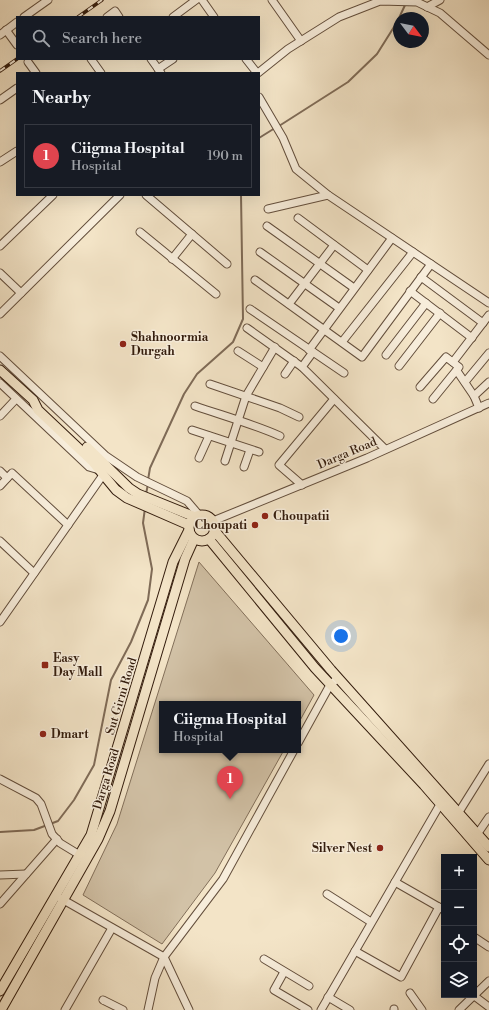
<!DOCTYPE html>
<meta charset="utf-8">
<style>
:root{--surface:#171b24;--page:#242831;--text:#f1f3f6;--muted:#9ea1a6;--line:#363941;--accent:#c59692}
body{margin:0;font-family:"Libre Bodoni",serif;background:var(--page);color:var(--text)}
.controls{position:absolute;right:12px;bottom:12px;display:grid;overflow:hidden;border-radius:0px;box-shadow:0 4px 16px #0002}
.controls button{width:36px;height:36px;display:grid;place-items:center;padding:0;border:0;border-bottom:1px solid var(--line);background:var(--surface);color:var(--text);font:20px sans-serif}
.compass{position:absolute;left:393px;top:12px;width:36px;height:36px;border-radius:50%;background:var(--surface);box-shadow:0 4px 16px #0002;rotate:122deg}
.you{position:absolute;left:341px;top:636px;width:14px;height:14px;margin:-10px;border:3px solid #fff;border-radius:50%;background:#1a73e8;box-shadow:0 0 0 6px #1a73e833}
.badge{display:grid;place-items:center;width:26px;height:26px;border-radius:50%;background:var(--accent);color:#fff;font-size:13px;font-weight:700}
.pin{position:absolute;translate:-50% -33px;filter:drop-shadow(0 1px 2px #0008)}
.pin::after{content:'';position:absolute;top:21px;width:14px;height:12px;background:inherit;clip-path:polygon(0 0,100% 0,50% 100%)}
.popup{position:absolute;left:159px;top:701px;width:142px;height:52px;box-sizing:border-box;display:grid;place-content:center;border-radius:0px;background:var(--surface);filter:drop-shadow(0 1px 3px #0005);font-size:13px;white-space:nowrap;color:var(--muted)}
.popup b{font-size:15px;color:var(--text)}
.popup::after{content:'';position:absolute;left:50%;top:100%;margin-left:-8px;border:8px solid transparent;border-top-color:var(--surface)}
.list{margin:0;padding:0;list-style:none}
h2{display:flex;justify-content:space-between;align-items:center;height:52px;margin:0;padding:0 16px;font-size:17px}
h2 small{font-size:13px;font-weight:400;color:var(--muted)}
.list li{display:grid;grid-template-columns:26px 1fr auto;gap:12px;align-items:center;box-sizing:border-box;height:64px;margin:0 8px 8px;padding:0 8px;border:1px solid var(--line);border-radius:0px}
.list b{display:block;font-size:15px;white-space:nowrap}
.list p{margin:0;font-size:13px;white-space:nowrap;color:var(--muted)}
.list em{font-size:13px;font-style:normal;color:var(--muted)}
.icon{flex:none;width:22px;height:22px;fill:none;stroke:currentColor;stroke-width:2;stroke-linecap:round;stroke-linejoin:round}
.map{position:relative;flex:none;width:489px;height:1010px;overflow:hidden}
.search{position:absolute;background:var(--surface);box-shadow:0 4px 16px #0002;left:16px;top:16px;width:244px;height:44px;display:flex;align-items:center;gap:10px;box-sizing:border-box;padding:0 14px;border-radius:0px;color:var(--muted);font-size:15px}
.panel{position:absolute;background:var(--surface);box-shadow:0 4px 16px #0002;left:16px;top:72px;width:244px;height:124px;border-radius:0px}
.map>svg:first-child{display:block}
.park{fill:#d2c2a7;stroke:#826f5a}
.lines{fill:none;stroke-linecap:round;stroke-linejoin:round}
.stream{stroke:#7f6b57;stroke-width:2}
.minor-casing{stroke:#634e3c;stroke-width:9}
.major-casing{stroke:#331c0d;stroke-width:11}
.minor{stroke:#f7eddb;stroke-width:7}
.major{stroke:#f3e4c7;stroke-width:9}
.rail-casing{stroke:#331c0d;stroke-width:3.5}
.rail{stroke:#f7eddb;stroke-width:2;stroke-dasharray:6;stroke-linecap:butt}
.poi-dot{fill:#8f2418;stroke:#f7eddb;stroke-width:1.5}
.labels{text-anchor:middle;stroke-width:3;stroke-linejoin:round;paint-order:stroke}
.poi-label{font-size:12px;font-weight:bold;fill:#331c0d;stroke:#f7eddb;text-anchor:start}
.street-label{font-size:12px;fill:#331c0d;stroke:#f7eddb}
</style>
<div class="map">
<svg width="489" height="1010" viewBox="0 0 489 1010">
<rect width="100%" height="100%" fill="#f3e4c7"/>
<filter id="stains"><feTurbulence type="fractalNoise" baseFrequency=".005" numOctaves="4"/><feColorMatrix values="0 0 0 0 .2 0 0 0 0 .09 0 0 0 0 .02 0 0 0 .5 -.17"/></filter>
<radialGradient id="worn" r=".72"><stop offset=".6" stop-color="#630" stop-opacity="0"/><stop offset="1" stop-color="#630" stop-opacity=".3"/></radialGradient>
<polygon class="park" points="199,562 314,695 298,724 298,704 162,704 162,750 284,750 215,873 162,944 83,895 117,824"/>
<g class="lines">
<g class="stream">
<polyline points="399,18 406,3"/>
<polyline points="279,126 348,82 377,54 399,19"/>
<polyline points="259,138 275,128"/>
<polyline points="148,480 150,468 184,394 197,374 233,342 243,319 241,195"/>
<polyline points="146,494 148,484"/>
<polyline points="0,832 34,830 58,821 74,800 94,765 111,680 131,642 148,600 152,569 143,523 145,508"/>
</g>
<g class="minor-casing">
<g id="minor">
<polyline points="202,0 214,17"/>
<polyline points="272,0 301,41"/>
<polyline points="427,7 440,0"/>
<polyline points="24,17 48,0"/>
<polyline points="107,17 115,11 119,17"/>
<polyline points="173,17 196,0"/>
<polyline points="6,30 17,45"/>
<polyline points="0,35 17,22"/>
<polyline points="91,59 101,73"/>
<polyline points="151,59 161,73"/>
<polyline points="246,59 257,73"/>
<polyline points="28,62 36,73"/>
<polyline points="158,69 173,59"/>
<polyline points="258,73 288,49 339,17 380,1 417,2 440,13 489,55"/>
<polyline points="259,97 283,138 296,169 328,195 489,303"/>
<polyline points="0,100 17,88"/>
<polyline points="0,162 17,151"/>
<polyline points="146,195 227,264"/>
<polyline points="268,209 328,195"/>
<polyline points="298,218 368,270"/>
<polyline points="267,226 354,288"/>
<polyline points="140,232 216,294"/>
<polyline points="0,246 53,195"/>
<polyline points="260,252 339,308"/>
<polyline points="172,259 192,234"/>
<polyline points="0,273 21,293"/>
<polyline points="421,277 483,323"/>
<polyline points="255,280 362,357 431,264"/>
<polyline points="410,291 472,338"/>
<polyline points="289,304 334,245"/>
<polyline points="250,309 344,373"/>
<polyline points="0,314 120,195"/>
<polyline points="247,328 302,367 313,352"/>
<polyline points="342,342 413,252"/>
<polyline points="309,350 392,238"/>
<polyline points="238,351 263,367"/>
<polyline points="386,355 426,303"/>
<polyline points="0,356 106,456 137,477 187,501 199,515"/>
<polyline points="453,362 489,315"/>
<polyline points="399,366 440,313"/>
<polyline points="302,367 385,449"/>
<polyline points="457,371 474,396 479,408"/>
<polyline points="285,374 294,361"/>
<polyline points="465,382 489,353"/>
<polyline points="0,383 89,467 99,470"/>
<polyline points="210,384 280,408 299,417"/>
<polyline points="420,387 446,357 459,367 433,399"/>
<polyline points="474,396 489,382"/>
<path d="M 195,406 C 224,416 253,424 280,436"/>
<polyline points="0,416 16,399"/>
<polyline points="192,430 259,452"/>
<polyline points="199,458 209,436"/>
<polyline points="225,461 246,396 275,347"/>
<polyline points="244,467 250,450"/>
<polyline points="0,471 7,478"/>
<polyline points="302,485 279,465 334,399"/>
<polyline points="0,486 12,473 68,525"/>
<polyline points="213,521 367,458 489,403"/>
<polyline points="0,541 34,573"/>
<polyline points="0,622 103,475"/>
<polyline points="298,743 330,685 338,678"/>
<polyline points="0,779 36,798 41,804 52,834 60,843 83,857"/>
<polyline points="459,812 489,764"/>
<polyline points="478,833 489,817"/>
<polyline points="0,875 26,874"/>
<polyline points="395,882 444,910"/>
<polyline points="327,894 371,922"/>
<polyline points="60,898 164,957 189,1010"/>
<polyline points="0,904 57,839"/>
<polyline points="474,937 489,947"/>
<polyline points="355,951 401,977 439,907"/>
<polyline points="264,959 309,986"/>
<polyline points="284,972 274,990 308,1010"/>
<polyline points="410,993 422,1010"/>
<polyline points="473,995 489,1007"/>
<polyline points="328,997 350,1010"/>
<polyline points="103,1000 123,1010"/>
<polyline points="65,1010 112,928"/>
<polyline points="148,1010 155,978 164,957 223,879 294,750"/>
<polyline points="321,1010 442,801"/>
<polyline points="394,1010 394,1009"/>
<polyline points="459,1010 489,981"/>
</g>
</g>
<g class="major-casing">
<g id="major">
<polyline points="0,370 33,400 38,410 92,461 116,490 127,498 189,525"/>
<polyline points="87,447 129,488 138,494 195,517"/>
<circle cx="202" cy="528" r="13"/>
<polyline points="214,530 331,670 489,847"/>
<polyline points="209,539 315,668 424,785 489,860"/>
<polyline points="0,991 91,835 173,562 189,530"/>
<polyline points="1,1010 98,839 110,811 185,559 194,539"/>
</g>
</g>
<use href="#minor" class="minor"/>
<use href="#major" class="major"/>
<g class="rail-casing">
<g id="rail">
<polyline points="78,17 102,0"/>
<polyline points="0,71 17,59"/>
</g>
</g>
<use href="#rail" class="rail"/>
</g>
<g class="poi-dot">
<circle cx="123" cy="344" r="4"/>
<circle cx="265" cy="516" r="4"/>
<circle cx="255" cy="525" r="4"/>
<rect x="41" y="661" width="8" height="8" rx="2"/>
<circle cx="43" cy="734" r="4"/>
<circle cx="380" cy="848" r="4"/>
</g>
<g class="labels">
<g class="poi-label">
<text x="131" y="341">Shahnoormia<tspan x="131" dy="14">Durgah</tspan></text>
<text x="273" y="520">Choupatii</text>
<text x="247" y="529" text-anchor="end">Choupati</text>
<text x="53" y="662">Easy<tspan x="53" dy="14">Day Mall</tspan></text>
<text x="51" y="738">Dmart</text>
<text x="372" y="852" text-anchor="end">Silver Nest</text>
</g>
<g class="street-label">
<text transform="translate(347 453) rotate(-23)" y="4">Darga Road</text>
<text transform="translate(121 696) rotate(-73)" y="4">Sut Girni Road</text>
<text transform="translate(106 779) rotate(-73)" y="4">Darga Road</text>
</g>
</g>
<rect width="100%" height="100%" filter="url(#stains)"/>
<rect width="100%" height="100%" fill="url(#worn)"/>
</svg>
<div class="controls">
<button>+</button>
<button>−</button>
<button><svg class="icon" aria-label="locate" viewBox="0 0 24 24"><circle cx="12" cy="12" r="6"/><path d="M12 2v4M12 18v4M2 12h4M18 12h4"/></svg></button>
<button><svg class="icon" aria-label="layers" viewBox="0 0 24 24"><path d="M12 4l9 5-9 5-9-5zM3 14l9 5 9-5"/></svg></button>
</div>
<svg class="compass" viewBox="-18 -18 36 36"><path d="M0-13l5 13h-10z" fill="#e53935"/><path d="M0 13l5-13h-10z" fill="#9ea1a6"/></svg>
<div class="you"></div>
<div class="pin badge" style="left:230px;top:799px;background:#e0444e">1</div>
<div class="popup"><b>Ciigma Hospital</b>Hospital</div>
<div class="search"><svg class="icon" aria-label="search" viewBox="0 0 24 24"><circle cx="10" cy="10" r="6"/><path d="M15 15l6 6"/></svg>Search here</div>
<section class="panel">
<h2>Nearby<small></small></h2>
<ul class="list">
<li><span class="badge" style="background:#e0444e">1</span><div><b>Ciigma Hospital</b><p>Hospital</p></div><em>190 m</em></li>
</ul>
</section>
</div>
